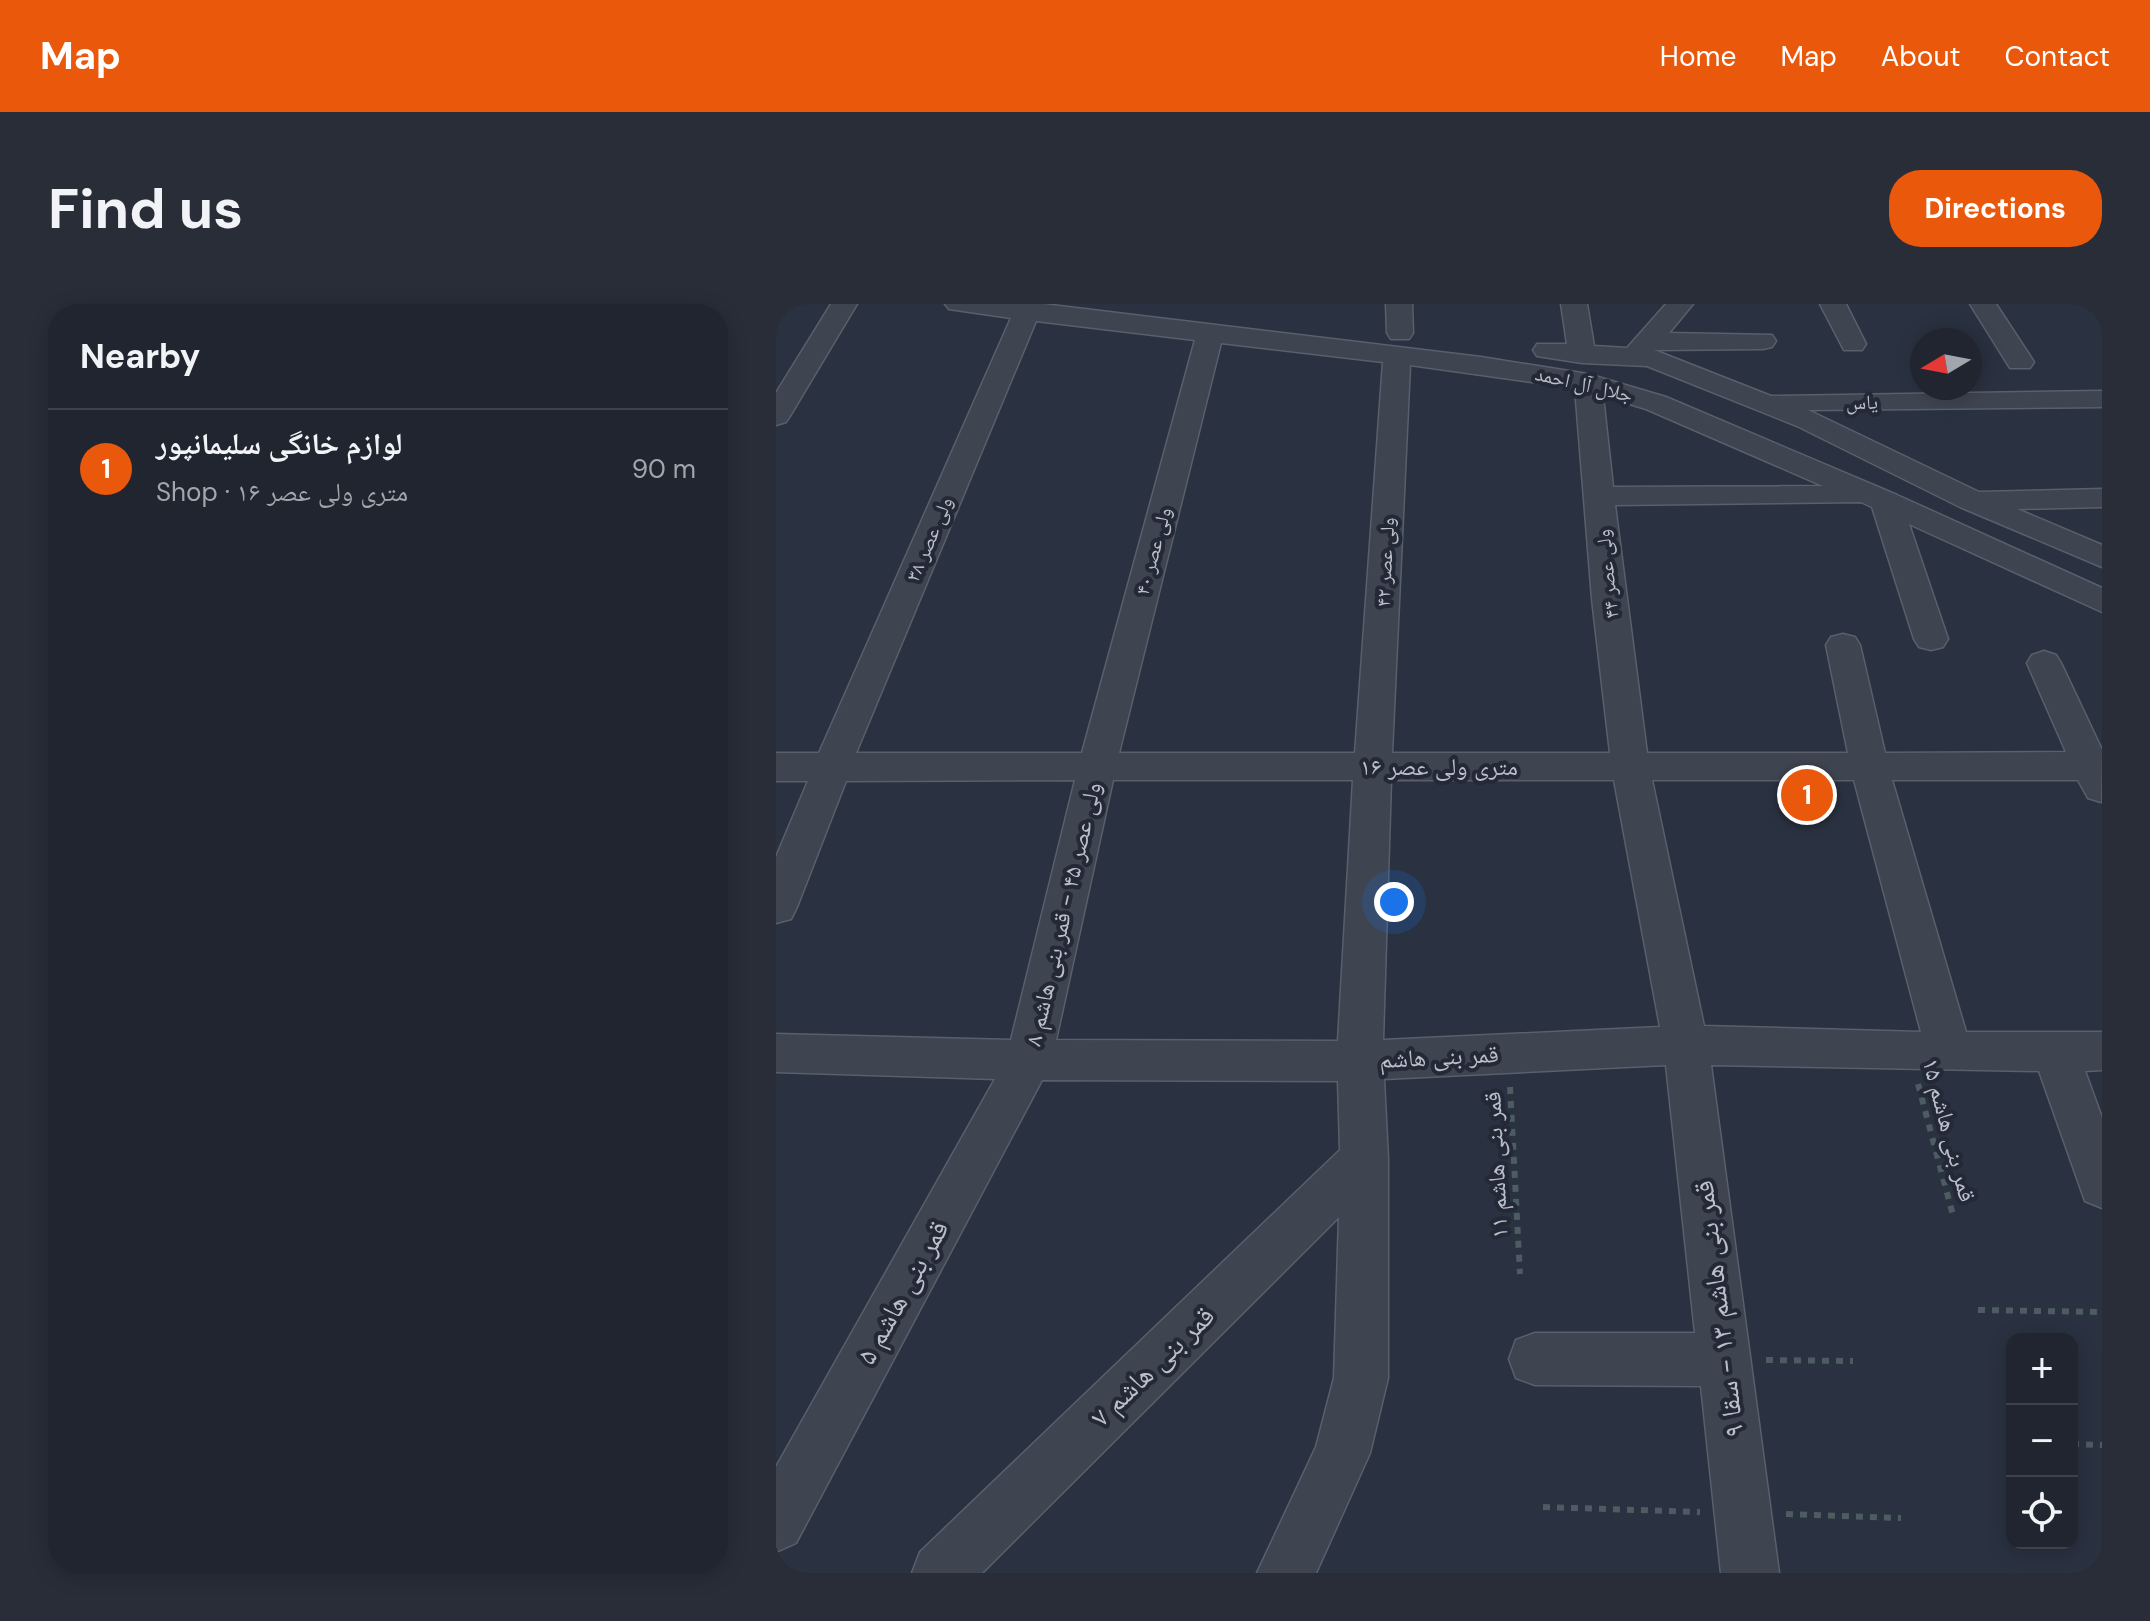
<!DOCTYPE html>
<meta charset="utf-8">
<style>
:root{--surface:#202530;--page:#282d38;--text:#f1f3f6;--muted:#a2a5ab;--line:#3d424c;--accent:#ea580c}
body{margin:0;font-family:"DM Sans","Noto Naskh Arabic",sans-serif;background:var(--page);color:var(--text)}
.controls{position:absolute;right:24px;bottom:24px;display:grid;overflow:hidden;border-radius:16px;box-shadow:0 4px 20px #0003}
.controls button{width:72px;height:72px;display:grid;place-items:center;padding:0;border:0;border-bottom:2px solid var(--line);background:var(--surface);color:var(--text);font:40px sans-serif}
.compass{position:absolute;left:1134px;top:24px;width:72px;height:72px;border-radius:50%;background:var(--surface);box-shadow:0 4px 20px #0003;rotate:260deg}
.you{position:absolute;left:618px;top:598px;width:28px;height:28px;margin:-20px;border:6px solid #fff;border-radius:50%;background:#1a73e8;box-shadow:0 0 0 12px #1a73e833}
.badge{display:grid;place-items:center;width:52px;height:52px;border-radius:50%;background:var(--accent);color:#fff;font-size:26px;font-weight:700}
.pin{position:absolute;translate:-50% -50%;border:4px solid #fff;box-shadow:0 2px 8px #0006}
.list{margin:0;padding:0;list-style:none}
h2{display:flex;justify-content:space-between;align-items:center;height:104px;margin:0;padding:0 32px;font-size:34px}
h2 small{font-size:26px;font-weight:400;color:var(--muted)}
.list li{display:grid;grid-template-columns:52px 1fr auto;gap:24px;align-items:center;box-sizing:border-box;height:120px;padding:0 32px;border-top:2px solid var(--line)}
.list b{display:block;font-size:30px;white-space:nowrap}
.list p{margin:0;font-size:26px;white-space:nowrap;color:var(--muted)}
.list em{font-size:26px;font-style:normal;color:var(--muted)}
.icon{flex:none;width:44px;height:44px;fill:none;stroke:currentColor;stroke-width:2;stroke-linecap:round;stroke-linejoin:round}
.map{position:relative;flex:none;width:1326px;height:1269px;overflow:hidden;border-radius:32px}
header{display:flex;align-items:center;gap:48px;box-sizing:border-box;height:112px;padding:0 40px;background:var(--accent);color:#fff}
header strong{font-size:38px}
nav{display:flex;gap:44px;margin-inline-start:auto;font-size:28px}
.intro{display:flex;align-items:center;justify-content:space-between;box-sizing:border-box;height:192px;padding:0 48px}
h1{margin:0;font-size:56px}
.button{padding:20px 36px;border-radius:32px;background:var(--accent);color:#fff;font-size:28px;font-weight:700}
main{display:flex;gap:48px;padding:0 48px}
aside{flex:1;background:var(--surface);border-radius:32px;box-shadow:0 4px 20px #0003}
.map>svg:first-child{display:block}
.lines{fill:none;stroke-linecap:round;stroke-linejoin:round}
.minor-casing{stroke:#595f6b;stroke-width:3}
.path{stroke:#4c5c60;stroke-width:6;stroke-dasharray:7 7;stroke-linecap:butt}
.minor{fill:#3e4450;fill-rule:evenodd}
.labels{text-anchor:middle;stroke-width:8;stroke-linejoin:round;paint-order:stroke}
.far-street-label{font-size:20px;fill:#bbbfca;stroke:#232936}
.street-label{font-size:24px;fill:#bbbfca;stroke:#232936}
.near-street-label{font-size:28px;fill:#bbbfca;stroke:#232936}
</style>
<header>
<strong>Map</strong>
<nav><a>Home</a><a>Map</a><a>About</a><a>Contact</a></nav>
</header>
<div class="intro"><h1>Find us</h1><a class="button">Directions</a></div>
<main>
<aside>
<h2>Nearby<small></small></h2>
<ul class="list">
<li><span class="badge">1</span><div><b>لوازم خانگی سلیمانپور</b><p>Shop · ۱۶ متری ولی عصر</p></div><em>90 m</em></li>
</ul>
</aside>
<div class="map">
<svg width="1326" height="1269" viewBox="0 0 1326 1269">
<rect width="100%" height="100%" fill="#2a3140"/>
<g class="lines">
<g class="minor-casing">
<g id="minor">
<polygon points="55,0 81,0 14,112 10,118 0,121 0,89"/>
<path d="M 169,0 L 267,0 L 705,53 L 812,70 L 890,93 L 1121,191 L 1326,284 L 1326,308 L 1133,220 L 1172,335 L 1167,343 L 1155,346 L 1143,343 L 1138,335 L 1096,203 L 1085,198 L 839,201 L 871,449 L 1072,449 L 1050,341 L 1055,333 L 1067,330 L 1079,333 L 1084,341 L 1109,449 L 1290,448 L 1251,359 L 1256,351 L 1268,347 L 1280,351 L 1285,359 L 1326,446 L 1325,498 L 1312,494 L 1302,476 L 1116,476 L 1190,728 L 1326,728 L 1326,766 L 1309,767 L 1326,814 L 1326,904 L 1309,897 L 1263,767 L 935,761 L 1003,1269 L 945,1269 L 925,1082 L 759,1081 L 740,1074 L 733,1055 L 740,1036 L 759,1029 L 919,1029 L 890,761 L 608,775 L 612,855 L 612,1074 L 594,1149 L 540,1269 L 481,1269 L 540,1143 L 558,1074 L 563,913 L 206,1269 L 136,1269 L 144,1248 L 564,846 L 562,777 L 266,776 L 20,1239 L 0,1248 L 0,1163 L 219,775 L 0,768 L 0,730 L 235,736 L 299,476 L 70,477 L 21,603 L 15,615 L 0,619 L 0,553 L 32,477 L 0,477 L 0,449 L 43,449 L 235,14 L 173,5 ZM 260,17 L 419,36 L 306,449 L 80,449 ZM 445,39 L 607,58 L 579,449 L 343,449 ZM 634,61 L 799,84 L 816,295 L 834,449 L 616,449 ZM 827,92 L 870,105 L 1047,182 L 837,183 ZM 337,476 L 577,476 L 562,737 L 280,736 ZM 615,476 L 838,476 L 884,723 L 607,736 ZM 876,476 L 1078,476 L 1145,728 L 928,722 Z"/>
<polygon points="610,0 636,0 637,29 633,35 615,35 611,29"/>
<polygon points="785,0 811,0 818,42 851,44 890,0 917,0 893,29 996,31 1000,37 996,43 987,45 878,46 995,92 1326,87 1326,103 1032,106 1203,188 1326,185 1326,203 1241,205 1326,241 1326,263 1184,203 1021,122 871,62 806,59 761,52 757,46 761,40 791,40"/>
<polygon points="1044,0 1070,0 1090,40 1086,46 1068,46"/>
<polygon points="1194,0 1220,0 1258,58 1254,64 1234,64"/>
</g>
</g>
<g class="path">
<polyline points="1142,780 1178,915"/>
<polyline points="734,783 744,970"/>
<polyline points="1202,1006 1326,1008"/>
<polyline points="990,1056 1077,1057"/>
<polyline points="1296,1140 1326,1141"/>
<polyline points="767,1203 924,1208"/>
<polyline points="1010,1210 1125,1214"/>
</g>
<use href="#minor" class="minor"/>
</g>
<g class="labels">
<g class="far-street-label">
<text transform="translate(808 80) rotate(13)" y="7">جلال آل احمد</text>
<text transform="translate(1086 98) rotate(-1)" y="7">یاس</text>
<text transform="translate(153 235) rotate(-67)" y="7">ولی عصر ۳۸</text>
<text transform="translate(377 247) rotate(-75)" y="7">ولی عصر ۴۰</text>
<text transform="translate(609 258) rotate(-87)" y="7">ولی عصر ۴۲</text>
<text transform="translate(831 270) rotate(-96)" y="7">ولی عصر ۴۴</text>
</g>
<g class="street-label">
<text x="663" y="471">۱۶ متری ولی عصر</text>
<text transform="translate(287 610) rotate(-77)" y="8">ولی عصر ۴۵ - قمر بنی هاشم ۸</text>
<text transform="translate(663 753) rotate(-3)" y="8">قمر بنی هاشم</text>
<text transform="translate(1173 826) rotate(75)" y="8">قمر بنی هاشم ۱۵</text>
<text transform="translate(720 861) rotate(-93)" y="8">قمر بنی هاشم ۱۱</text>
</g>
<g class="near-street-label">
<text transform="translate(126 988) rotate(-61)" y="10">قمر بنی هاشم ۵</text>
<text transform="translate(942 1005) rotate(-97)" y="10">قمر بنی هاشم ۱۳ - سقا ۹</text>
<text transform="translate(376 1062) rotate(-44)" y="10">قمر بنی هاشم ۷</text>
</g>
</g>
</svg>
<div class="controls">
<button>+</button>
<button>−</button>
<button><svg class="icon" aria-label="locate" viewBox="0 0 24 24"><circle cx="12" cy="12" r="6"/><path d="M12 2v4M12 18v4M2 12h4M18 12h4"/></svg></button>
</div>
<svg class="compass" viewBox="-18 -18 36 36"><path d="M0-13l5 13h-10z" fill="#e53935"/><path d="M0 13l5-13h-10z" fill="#a2a5ab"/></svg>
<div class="you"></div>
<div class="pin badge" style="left:1031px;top:491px">1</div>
</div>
</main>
